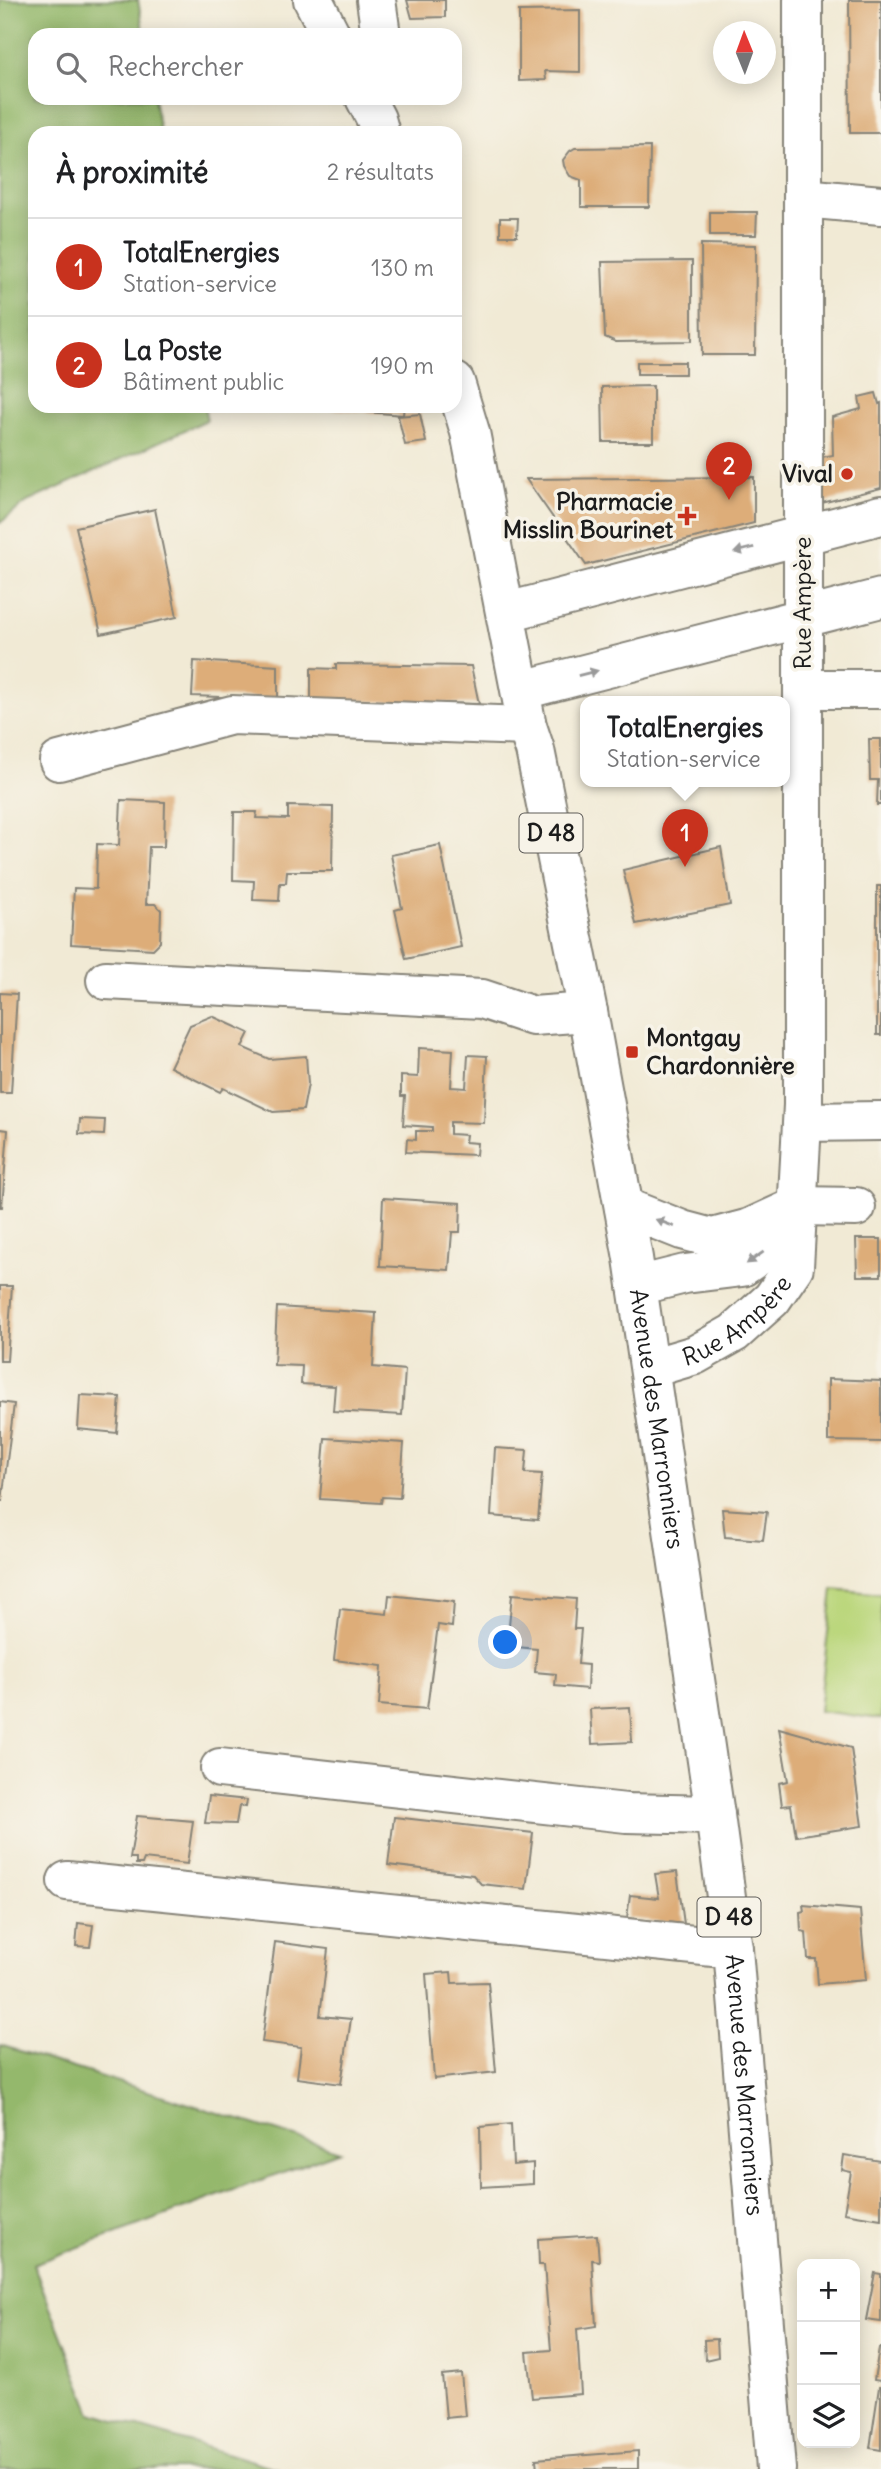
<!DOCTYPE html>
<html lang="fr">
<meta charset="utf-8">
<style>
:root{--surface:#fff;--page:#f2f2f2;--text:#202124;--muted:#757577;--line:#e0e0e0;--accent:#c8321e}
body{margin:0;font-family:Delius,sans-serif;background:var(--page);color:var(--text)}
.controls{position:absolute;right:21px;bottom:21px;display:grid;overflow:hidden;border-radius:14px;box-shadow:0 4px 18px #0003}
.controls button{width:63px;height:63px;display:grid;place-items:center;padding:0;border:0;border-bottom:2px solid var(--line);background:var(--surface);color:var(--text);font:35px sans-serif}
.compass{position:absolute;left:713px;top:21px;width:63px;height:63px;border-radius:50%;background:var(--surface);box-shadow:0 4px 18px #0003;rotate:359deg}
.you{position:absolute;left:506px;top:1643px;width:24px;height:24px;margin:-18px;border:5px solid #fff;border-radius:50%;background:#1a73e8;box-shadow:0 0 0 10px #1a73e833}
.badge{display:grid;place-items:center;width:46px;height:46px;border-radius:50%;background:var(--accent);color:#fff;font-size:23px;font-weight:700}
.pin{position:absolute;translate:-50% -58px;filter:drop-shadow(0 2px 4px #0008)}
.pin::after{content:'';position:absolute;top:37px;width:24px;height:21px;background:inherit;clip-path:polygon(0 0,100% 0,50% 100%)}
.popup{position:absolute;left:580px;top:696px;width:210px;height:91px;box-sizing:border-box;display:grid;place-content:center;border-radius:14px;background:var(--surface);filter:drop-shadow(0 2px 5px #0005);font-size:23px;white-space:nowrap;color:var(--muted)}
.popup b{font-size:26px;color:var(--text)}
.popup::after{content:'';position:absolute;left:50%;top:100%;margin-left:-14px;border:14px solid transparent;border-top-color:var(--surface)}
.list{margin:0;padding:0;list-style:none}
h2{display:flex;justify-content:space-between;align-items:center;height:91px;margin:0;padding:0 28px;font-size:30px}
h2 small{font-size:23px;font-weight:400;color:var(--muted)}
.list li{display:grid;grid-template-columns:46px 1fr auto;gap:21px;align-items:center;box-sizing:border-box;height:98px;padding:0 28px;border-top:2px solid var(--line)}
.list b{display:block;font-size:26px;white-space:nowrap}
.list p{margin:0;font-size:23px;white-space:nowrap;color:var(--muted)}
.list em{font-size:23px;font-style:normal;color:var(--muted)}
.icon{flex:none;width:38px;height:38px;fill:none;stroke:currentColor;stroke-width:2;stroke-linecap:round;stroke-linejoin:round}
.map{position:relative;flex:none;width:881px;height:2469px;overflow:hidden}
.search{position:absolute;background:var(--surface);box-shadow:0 4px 18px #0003;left:28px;top:28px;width:434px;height:77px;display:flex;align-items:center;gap:18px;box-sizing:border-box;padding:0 24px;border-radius:21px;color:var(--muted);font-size:26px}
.panel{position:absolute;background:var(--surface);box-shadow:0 4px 18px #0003;left:28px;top:126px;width:434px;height:287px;border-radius:21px}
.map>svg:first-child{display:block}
.green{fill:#bbd77d;stroke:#6c7a4c;stroke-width:2}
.forest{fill:#94b86c;stroke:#586a44;stroke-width:2}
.building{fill:#ddad79}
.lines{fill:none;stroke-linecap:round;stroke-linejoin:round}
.minor-casing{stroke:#868378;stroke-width:42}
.major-casing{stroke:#868378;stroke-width:42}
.minor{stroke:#fff;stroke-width:38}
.major{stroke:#fff;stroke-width:38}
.oneway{fill:#999}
.poi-dot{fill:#c8321e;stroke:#f7f3e8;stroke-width:2.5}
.labels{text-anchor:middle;stroke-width:7;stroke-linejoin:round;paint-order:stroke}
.shield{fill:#f7f3e8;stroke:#5e5c59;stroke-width:2}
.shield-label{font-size:23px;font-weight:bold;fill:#1c1c1c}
.poi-label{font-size:24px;font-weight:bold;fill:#1c1c1c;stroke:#f7f3e8;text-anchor:end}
.street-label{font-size:24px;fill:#1c1c1c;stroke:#f7f3e8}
</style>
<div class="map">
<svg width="881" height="2469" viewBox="0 0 881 2469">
<rect width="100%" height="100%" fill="#f7f3e8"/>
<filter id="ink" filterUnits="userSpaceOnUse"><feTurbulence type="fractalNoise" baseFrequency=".0143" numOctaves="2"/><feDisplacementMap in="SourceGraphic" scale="14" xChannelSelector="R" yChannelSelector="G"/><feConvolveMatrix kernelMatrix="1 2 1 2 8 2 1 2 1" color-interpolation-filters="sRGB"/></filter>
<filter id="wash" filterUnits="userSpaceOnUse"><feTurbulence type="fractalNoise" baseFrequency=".00686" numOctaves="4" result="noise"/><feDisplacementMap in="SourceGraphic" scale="28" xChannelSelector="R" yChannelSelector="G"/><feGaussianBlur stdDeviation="1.57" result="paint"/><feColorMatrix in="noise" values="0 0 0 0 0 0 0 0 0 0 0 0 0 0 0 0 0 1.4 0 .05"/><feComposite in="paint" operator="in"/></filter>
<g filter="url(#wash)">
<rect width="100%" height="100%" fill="#f1ead5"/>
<polygon class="green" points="833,1589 881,1594 881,1719 819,1711"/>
<g class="forest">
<polygon points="0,0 138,0 144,35 35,35 35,98 154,98 160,133 35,133 35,406 204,406 207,420 27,502 0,523"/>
<polygon points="0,2045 340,2151 33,2264 92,2413 279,2469 0,2469"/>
</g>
<g id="blocks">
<g class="building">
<polygon points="407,0 445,0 445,17 412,18"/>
<polygon points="849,0 881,0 881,133 850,133"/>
<polygon points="580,10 580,72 545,71 546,80 519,81 519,11"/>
<polygon points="650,147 649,207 581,207 581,180 570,176 564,166 563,160 570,151 575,148"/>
<polygon points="710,212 757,212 756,235 710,235"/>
<polygon points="500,218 518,218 517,236 500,236"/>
<polygon points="701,244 756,245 755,355 702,355"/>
<polygon points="692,261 692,341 616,342 605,337 602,262"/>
<rect x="637" y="362" width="48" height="12"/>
<polygon points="653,386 653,442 603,442 602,387"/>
<polygon points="876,393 879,404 881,403 881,488 822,503 822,457 833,455 832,417 861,409 859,397"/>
<polygon points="316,406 404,406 403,415 316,408"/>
<polygon points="420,414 426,442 405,445 398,416"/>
<polygon points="754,477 754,523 586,565 526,479"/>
<polygon points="155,509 177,617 101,634 76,527"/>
<polygon points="194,661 278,666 278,699 192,696"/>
<polygon points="336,664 471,666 479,704 311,700 311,668 336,669"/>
<polygon points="869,739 881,739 881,805 877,805 878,780 870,780"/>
<polygon points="121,800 165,802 164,847 149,847 146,904 155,904 161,910 160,942 153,949 71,944 74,888 96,889 97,844 119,845"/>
<polygon points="288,806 333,807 332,871 287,871 286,883 280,883 279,901 253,900 254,881 233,880 234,812 257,812 256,818 288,819"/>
<polygon points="440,845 461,947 406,959 395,910 402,908 391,855"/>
<polygon points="721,847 730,905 636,924 623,870"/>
<rect x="877" y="886" width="4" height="149"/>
<polygon points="0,993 17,994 11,1093 0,1093"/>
<polygon points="212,1016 249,1033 242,1047 269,1059 306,1056 308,1084 303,1110 273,1112 223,1088 220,1092 170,1067 190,1025"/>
<polygon points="419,1048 453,1050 451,1087 466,1088 468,1055 487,1056 484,1123 450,1122 450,1134 466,1135 465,1142 477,1143 476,1155 406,1152 407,1139 416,1140 416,1131 432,1131 432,1127 403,1125 405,1096 401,1096 401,1076 418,1077"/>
<polygon points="80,1119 105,1120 104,1135 79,1134"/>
<polygon points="0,1129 8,1130 2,1207 0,1207"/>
<polygon points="383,1198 461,1203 460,1232 452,1232 449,1270 380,1266"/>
<polygon points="856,1239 881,1239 881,1276 857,1276"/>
<polygon points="0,1286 12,1286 7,1361 0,1361"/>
<polygon points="277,1307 376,1313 373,1367 405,1370 402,1415 333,1411 335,1386 301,1384 302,1366 274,1365"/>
<polygon points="828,1379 881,1381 881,1442 828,1441"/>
<polygon points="80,1395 120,1397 117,1433 78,1429"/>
<polygon points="0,1402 14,1404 2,1501 0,1501"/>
<polygon points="325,1438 404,1443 400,1498 382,1497 381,1503 320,1499"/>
<polygon points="495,1448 527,1450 525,1473 542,1474 538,1520 491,1516"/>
<polygon points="722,1509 767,1512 763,1540 725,1537"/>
<polygon points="512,1594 576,1599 574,1629 581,1629 578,1664 588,1665 587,1689 555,1686 556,1674 535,1672 537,1649 507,1646"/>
<polygon points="389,1595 454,1602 452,1627 438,1625 427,1709 379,1705 382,1666 334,1660 340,1609 387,1614"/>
<polygon points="630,1707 632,1742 592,1744 590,1709"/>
<polygon points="779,1728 851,1748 862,1826 796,1836 791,1805 782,1806 779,1783 788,1781"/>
<polygon points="209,1796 247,1800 246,1807 239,1806 236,1824 205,1823"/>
<polygon points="137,1816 193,1821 187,1864 144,1859 142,1864 136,1864 136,1858 130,1858"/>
<polygon points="394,1817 533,1833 526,1889 481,1884 473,1875 388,1865"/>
<polygon points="677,1872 684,1924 627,1918 630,1895 659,1898 655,1874"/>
<polygon points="803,1905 860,1910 866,1980 818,1984 816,1959 808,1959 806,1932 801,1931 800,1912 804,1911"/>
<polygon points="78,1923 93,1925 90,1947 76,1946"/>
<polygon points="275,1942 328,1949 320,2016 351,2019 341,2084 297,2078 301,2047 262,2042"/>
<polygon points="451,1972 452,1983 488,1982 496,2072 434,2079 426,1974"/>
<polygon points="511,2124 513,2165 533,2163 533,2184 481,2187 480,2127"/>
<polygon points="844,2155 881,2161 881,2219 844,2213 851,2172 842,2170"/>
<polygon points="597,2235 599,2261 592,2260 596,2326 577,2329 581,2394 532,2398 527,2352 551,2350 544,2265 539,2265 538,2239"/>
<polygon points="875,2273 881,2274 881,2322 866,2320"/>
<polygon points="717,2339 718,2357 705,2360 704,2340"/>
<polygon points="879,2348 881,2348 881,2381 874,2380"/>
<polygon points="461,2373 465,2416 446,2418 442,2375"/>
<polygon points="879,2387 881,2387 881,2450 870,2448"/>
<polygon points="638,2451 638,2469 537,2469 536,2459"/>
</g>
</g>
</g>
<g filter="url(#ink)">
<use href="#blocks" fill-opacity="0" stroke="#868378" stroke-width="2"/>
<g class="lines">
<g class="minor-casing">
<g id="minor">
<polyline points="376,0 381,35"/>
<polyline points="803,198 881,205"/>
<polyline points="507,612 881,515"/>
<polyline points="803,689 881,689"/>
<polyline points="522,690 881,598"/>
<polyline points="59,761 232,715 527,726"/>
<polyline points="106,980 482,999 533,1016 588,1012"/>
<polyline points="803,1122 881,1121"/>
<polyline points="624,1207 682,1230 712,1238 750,1228 798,1206 856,1207"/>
<polyline points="637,1286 685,1274 742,1267 770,1248 795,1210"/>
<path id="s1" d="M 651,1368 L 695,1355 L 734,1333 L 772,1299 L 794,1267 L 803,1105 L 803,0"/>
<polyline points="220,1768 626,1813 715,1815"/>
<polyline points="67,1881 733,1949"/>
</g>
</g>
<g class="major-casing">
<g id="major">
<polyline points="313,0 331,35"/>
<polyline points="365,98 376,119 380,133"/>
<path id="s2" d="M 455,382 L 470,432 L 527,726 L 535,750 L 588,1012 L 633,1258 L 715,1815 L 733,1949 L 776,2469"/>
</g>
</g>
<use href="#minor" class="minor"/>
<use href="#major" class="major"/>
</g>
<defs><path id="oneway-solid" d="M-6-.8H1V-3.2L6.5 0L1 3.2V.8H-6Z" transform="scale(1.75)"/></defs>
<g class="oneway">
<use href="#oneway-solid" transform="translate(744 550) rotate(165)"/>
<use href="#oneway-solid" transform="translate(588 673) rotate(-14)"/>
<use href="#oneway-solid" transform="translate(665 1223) rotate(-159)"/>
<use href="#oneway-solid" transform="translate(755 1258) rotate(145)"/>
</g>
</g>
<g class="poi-dot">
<circle cx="847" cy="474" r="7"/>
<path d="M683.5 505.5h7v7h7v7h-7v7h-7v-7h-7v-7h7z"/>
<rect x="625" y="1045" width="14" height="14" rx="3.5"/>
</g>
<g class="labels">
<g class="shield">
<rect x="519.5" y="813.5" width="63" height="39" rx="5"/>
<rect x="697.5" y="1897.5" width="63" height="39" rx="5"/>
</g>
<g class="shield-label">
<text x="551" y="841">D 48</text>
<text x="729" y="1925">D 48</text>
</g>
<g class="poi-label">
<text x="833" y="482">Vival</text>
<text x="673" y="510">Pharmacie<tspan x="673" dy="28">Misslin Bourinet</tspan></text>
<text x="646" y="1046" text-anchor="start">Montgay<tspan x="646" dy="28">Chardonnière</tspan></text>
</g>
<g class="street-label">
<text transform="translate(803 603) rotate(-90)" y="8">Rue Ampère</text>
<text dy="8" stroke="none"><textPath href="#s1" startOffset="100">Rue Ampère</textPath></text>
<text dy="8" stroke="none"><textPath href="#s2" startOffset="1057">Avenue des Marronniers</textPath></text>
<text dy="8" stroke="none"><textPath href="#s2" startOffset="1729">Avenue des Marronniers</textPath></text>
</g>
</g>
</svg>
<div class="controls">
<button>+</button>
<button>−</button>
<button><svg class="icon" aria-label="layers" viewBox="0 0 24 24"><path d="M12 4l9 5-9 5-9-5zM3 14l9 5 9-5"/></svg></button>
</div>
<svg class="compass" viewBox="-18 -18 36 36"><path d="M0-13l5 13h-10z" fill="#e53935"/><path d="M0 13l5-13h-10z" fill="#757577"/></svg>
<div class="you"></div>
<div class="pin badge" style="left:685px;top:867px">1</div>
<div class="popup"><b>TotalEnergies</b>Station-service</div>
<div class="pin badge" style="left:729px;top:500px">2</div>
<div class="search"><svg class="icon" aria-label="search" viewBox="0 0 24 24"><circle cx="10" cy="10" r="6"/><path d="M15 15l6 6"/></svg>Rechercher</div>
<section class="panel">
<h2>À proximité<small>2 résultats</small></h2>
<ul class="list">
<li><span class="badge">1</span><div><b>TotalEnergies</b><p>Station-service</p></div><em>130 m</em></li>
<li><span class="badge">2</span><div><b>La Poste</b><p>Bâtiment public</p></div><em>190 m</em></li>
</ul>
</section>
</div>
